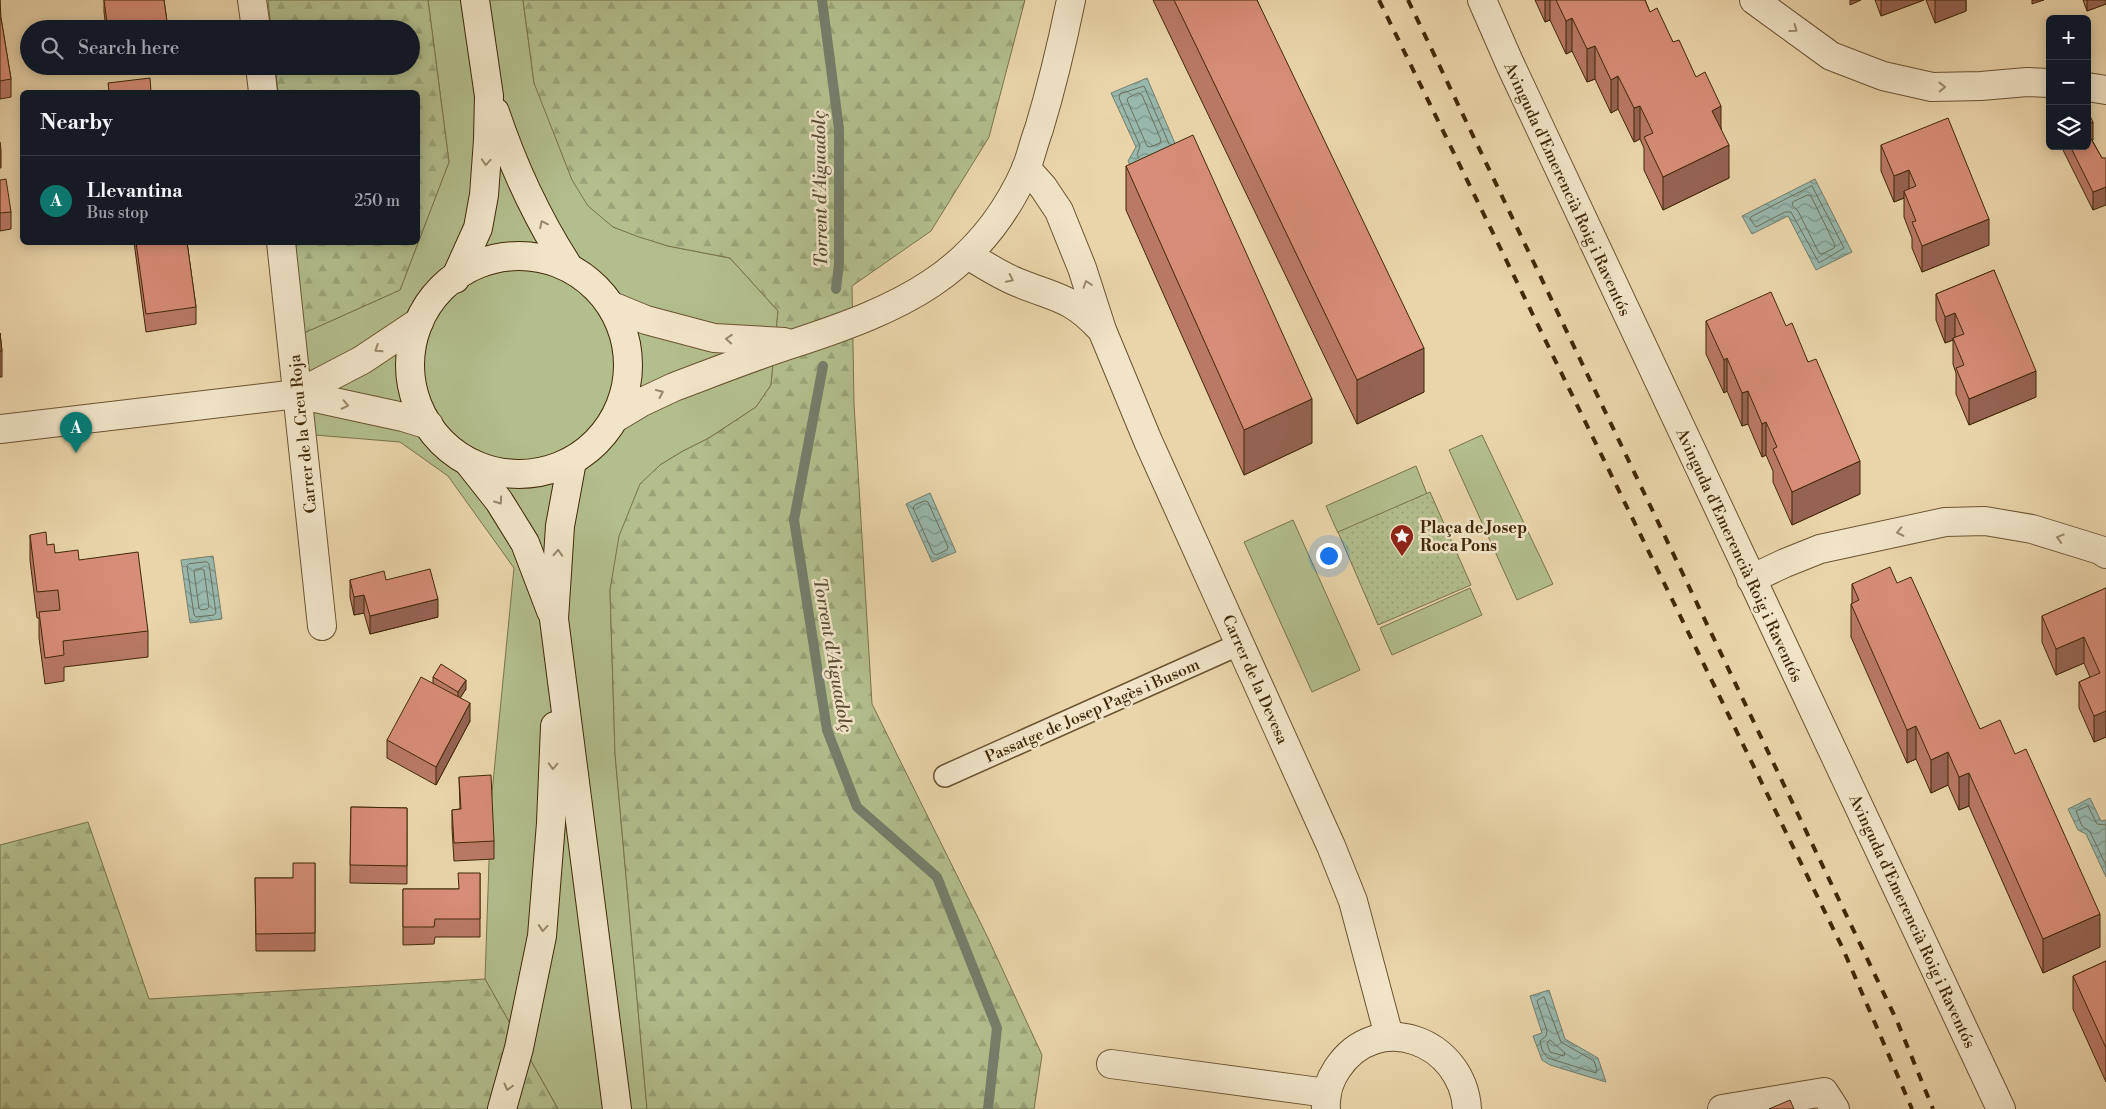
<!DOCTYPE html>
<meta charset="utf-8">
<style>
:root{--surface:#171b24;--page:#20242c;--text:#f1f3f6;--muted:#9ea1a6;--line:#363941;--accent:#0f766e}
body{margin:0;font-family:"Libre Bodoni",serif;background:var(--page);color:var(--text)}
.controls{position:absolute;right:15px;top:15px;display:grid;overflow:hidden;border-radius:8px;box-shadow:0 2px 12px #0003}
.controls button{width:45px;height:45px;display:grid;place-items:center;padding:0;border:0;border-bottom:1px solid var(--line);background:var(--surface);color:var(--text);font:25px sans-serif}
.you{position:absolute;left:1328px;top:555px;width:18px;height:18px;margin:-12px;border:4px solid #fff;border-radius:50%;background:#1a73e8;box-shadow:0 0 0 8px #1a73e833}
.badge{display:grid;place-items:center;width:32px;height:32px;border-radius:50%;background:var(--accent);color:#fff;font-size:16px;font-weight:700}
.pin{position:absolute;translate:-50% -41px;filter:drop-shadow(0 1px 2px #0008)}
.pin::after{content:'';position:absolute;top:26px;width:18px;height:15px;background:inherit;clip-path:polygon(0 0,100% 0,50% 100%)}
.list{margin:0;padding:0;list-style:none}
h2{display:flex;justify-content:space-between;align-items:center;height:65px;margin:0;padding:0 20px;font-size:21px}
h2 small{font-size:16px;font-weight:400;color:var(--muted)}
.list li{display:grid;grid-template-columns:32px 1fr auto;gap:15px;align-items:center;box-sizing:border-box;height:90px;padding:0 20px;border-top:1px solid var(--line)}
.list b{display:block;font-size:19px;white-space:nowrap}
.list p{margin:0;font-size:16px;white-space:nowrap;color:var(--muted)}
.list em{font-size:16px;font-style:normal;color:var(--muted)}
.icon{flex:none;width:28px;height:28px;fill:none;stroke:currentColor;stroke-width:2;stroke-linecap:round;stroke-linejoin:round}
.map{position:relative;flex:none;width:2106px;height:1109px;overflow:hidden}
.search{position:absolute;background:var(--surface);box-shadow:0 2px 12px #0003;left:20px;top:20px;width:400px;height:55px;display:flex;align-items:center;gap:12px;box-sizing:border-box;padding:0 18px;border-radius:28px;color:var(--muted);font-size:19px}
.panel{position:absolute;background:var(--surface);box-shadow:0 2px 12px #0003;left:20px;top:90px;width:400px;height:155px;border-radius:8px}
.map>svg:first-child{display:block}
.grass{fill:#b2be8c;stroke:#7a734a}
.forest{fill:url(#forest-firs);stroke:#7a734a}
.park{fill:url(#park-dots);stroke:#7a734a}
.water{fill:url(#water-waves);stroke:#757e6b}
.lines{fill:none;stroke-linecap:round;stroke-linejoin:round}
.shore{stroke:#6c705a;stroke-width:1}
.stream{stroke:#757e6b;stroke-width:10}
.pedestrian-casing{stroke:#6b5330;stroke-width:24}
.minor-casing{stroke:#6b5330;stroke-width:30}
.tertiary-casing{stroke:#6b5330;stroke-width:30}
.secondary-casing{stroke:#412807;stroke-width:30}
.pedestrian{stroke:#f1e4c8;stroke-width:21}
.minor{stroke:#f1e4c8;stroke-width:28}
.tertiary{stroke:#f1e4c8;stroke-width:28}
.secondary{stroke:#f1e4c8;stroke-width:28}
.rail{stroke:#412807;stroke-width:4;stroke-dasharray:9 9;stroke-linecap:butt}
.wall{fill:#b97966;stroke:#412807}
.shaded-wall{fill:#966353;stroke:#412807}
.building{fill:#d78d77;stroke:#412807}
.oneway{stroke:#998668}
.labels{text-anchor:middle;stroke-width:5;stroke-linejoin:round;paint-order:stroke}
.street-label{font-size:16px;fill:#412807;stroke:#f1e4c8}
.poi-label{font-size:16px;font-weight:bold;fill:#412807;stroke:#f1e4c8;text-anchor:start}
.water-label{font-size:18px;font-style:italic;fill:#574c31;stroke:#f1e4c8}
</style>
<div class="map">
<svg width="2106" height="1109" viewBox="0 0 2106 1109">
<defs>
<pattern id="forest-firs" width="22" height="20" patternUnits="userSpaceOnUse" patternTransform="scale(1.25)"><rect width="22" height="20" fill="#b2be8c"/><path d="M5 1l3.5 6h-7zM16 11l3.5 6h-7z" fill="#9aa377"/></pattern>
<pattern id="park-dots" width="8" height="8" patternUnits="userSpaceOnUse" patternTransform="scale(1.25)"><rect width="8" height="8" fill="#b2be8c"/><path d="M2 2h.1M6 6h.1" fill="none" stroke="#9aa377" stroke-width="1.8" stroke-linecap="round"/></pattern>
<pattern id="water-waves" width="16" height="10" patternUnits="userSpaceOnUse" patternTransform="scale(1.25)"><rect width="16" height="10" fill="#98b8ae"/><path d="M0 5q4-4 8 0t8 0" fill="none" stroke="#7e968c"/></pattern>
</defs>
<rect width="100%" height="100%" fill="#ead5aa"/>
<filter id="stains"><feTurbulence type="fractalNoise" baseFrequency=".004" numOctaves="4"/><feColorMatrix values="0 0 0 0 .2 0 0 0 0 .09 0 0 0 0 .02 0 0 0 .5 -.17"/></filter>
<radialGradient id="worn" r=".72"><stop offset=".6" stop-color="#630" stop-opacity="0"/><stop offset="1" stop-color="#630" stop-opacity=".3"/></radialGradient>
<g class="grass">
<polygon points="428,0 523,0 534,83 613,227 668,246 730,258 778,311 771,385 756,407 709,438 683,451 660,465 615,565 610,590 615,754 647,1109 558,1109 485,979 491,803 514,568 448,476 400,442 315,435 304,333 400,290 449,162"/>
<polygon points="1482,435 1553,584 1517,600 1449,450"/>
<polygon points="1416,466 1427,494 1338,533 1326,506"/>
<polygon points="1293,520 1360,670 1312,692 1244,542"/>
<polygon points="1470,588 1482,615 1392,655 1380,628"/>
</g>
<g class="forest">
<polygon points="268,0 428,0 449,162 400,290 304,333 295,243 418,242 418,92 278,92 275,66 411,66 411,29 271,29"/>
<polygon points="523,0 1025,0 989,137 931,231 852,286 854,404 872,704 987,936 1042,1055 1034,1109 647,1109 615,754 610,590 619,536 640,484 660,465 683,451 709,438 756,407 771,385 778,311 730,258 668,246 639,237 613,227 588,206 572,180 534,83"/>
<polygon points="88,822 149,999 485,979 558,1109 0,1109 0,845"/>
</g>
<polygon class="park" points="1430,492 1471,585 1378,625 1338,532"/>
<g class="water">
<polygon points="1147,78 1177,148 1131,167 1128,161 1136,147 1111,93"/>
<polygon points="1815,179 1852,252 1816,270 1788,216 1752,234 1742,216"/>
<polygon points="930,493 956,552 932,562 906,504"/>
<polygon points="213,556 222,619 190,623 181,560"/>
<polygon points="2090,798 2101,821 2106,820 2106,877 2086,834 2078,830 2068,809"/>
<polygon points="1549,990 1565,1039 1598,1058 1606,1082 1550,1065 1542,1060 1533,1036 1542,1033 1530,996"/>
</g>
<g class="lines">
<g class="shore">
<polygon points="1139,93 1142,95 1161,140 1160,143 1150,147 1147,146 1127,100 1128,98"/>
<polyline points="1139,158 1137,155 1140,146 1119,98 1120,94 1144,86 1169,144"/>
<polygon points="1812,186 1844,248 1819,263 1791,212 1785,212 1756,227 1750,219 1751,217"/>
<polygon points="1808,195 1811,196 1835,245 1834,248 1822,254 1819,253 1798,211 1792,205 1793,202"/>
<polygon points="925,501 928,502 948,547 947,550 936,555 933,553 913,508 915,505"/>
<polygon points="207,562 209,564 216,613 214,615 196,617 194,615 187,566 189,564"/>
<polygon points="196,569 202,569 204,570 209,607 207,609 201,610 199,608 194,572"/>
<polyline points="2106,825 2097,824 2088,806 2076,811 2082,826 2090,832 2106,865"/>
<polygon points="1544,997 1561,1042 1594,1061 1597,1070 1596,1073 1548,1058 1542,1050 1540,1041 1546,1036 1547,1031 1537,1001"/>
<polygon points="1550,1040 1565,1053 1564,1056 1550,1052 1547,1044"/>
</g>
<g class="stream">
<polyline points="822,0 839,129 839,264 836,289"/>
<polyline points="823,366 794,520 827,730 857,807 937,877 997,1028 988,1109"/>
</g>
<g class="pedestrian-casing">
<polyline id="pedestrian" points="945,776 1240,644"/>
</g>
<g class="minor-casing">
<g id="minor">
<polyline points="252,0 256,29"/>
<polyline points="1754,0 1831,56 1883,76 1932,87 1981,86 2027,82 2050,83"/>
<polyline points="260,66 263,92"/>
<polyline points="2087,87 2106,90"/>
<polyline points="1026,168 1043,187 1059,211 1082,268 1102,330 1148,441 1331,846 1353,901 1389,1036"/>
<polyline points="281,242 322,626"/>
<path d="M 968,255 C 984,265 1001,276 1019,283 C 1056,298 1071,297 1100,328"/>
<polyline points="297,394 362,360 419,322"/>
<polyline points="0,429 297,394 403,417 429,425"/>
<polyline points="1751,579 1785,563 1820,549 1945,522 1985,521 2032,529 2100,550 2106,554"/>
<polyline points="1111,1064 1327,1093"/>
<path d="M 1326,1109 C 1325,1095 1329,1081 1337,1069 C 1377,1008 1463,1041 1467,1109"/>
<polyline points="1722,1109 1824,1092 1835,1109"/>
</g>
</g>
<g class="tertiary-casing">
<g id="tertiary">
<polyline points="1482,0 1510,64 2001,1109"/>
<polyline points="612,306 646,320 714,338 784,342"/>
<path d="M 617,417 L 642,402 L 674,387 C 714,372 754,356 795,343 C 899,309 979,275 1026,169 C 1031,156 1034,142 1039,129 C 1052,86 1062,44 1071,0"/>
</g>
</g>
<g class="secondary-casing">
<g id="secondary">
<path d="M 495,112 C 513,166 537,218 568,266"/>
<circle cx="519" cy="365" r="109"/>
<polyline points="455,279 478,228 484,195 488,140 489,96 475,0"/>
<polyline points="572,461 560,526 554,619 617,1109"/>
<polyline points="469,463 499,501 525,543 551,611"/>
<polyline points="502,1109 519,1048 542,936 551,823 555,726"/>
</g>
</g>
<use href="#pedestrian" class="pedestrian"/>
<use href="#minor" class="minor"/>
<use href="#tertiary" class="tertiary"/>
<use href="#secondary" class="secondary"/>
<g class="rail">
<polyline points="1379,0 1843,949 1912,1109"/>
<polyline points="1408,0 1897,1021 1933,1109"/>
</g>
</g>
<g class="wall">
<polygon points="0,0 1,18 11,79 11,97 0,99"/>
<polygon points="104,0 164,0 168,29 106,29 104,12"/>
<polygon points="1153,0 1257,0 1424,392 1357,424"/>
<polygon points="1535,0 1645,0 1650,12 1673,42 1721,128 1729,178 1663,210 1644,170 1644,148 1640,139 1634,142 1618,109 1611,113 1595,79 1587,82 1572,51 1566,54 1550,20 1545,22"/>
<polygon points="1875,0 1924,0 1881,16"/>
<polygon points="1926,0 1966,0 1966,11 1935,23"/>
<polygon points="2083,0 2106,0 2106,4 2087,11"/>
<polygon points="110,66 134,66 110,69"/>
<polygon points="2087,110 2093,140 2092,140 2102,158 2093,210 2061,146 2087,146"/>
<polygon points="0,142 1,150 1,168 0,168"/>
<polygon points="1881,145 1989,245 1922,272 1912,248 1912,238 1904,217 1904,198 1894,202 1881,171"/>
<polygon points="1126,166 1312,443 1244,475 1126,210"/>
<polygon points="0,180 11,212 11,229 0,231"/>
<polygon points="134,242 187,242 196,307 196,324 146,332"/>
<polygon points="1994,270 2036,397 1969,425 1956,394 1956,373 1953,364 1953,340 1945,343 1936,320 1936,294"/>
<polygon points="1706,321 1786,326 1808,362 1860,494 1792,525 1773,482 1773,471 1766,455 1762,457 1748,424 1742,426 1727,391 1724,393 1706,354"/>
<polygon points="0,333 2,351 2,377 0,377"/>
<polygon points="30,535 47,545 55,553 79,560 148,631 148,657 64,667 64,681 45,684 39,638 39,618 37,618 30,560"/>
<polygon points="350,580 386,580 438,617 370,634 364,613 354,615 350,597"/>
<polygon points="1897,583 1980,729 2100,947 2043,973 1969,806 1959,810 1948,785 1931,793 1916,759 1907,763 1851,637 1851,604 1852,603 1852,584"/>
<polygon points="2106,588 2106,737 2094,742 2079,708 2079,682 2090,677 2084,663 2056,675 2042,642 2042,616"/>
<polygon points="433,677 466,689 460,698 470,721 436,785 387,758 387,740 433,683"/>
<polygon points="459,777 494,841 494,859 454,861 452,828 452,810 460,809"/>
<polygon points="351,807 407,808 407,884 350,883"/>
<polygon points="315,863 315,951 256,951 255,878 293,878"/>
<polygon points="480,873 480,937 435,937 434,944 403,945 403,889 459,889"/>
<polygon points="2106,961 2106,1082 2073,1009 2073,976"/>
</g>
<g class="shaded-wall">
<polygon points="1545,0 1550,0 1550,20 1545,22"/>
<polygon points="1850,0 1861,0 1850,5"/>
<polygon points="1881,0 1924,0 1881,16"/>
<polygon points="1935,0 1966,0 1966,11 1935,23"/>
<polygon points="2032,0 2044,0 2032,4"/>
<polygon points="2087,0 2106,0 2106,4 2087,11"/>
<polygon points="1572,18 1572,51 1566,54 1566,21"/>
<polygon points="1595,46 1595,79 1587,82 1587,49"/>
<polygon points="1618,76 1618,109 1611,113 1611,80"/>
<polygon points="1640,106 1640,139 1634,142 1634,108"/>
<polygon points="1721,106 1721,139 1712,111"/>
<polygon points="2093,122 2093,140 2087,142 2087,125"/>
<polygon points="1729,145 1729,178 1663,210 1663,177"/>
<polygon points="1909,170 1909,196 1904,191 1904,198 1894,202 1894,176"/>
<polygon points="2106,187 2106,205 2093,210 2093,192"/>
<polygon points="1989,219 1989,245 1922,272 1922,246"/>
<polygon points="1955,313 1955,339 1953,338 1953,340 1945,343 1945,317"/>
<polygon points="1424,348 1424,392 1357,424 1357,380"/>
<polygon points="1727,358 1727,391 1724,393 1724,360"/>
<polygon points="2036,371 2036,397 1969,425 1969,399"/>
<polygon points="1748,391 1748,424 1742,426 1742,393"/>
<polygon points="1312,399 1312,443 1244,475 1244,430"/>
<polygon points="1766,422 1766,455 1762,457 1762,424"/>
<polygon points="1860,461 1860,494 1792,525 1792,492"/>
<polygon points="364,595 364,613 354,615 354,597"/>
<polygon points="438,599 438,617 370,634 370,616"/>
<polygon points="2084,637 2084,663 2056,675 2056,649"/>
<polygon points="466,680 466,689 458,701 458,692"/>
<polygon points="470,703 470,721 436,785 436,767"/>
<polygon points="2106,711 2106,737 2094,742 2094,716"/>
<polygon points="1916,726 1916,759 1907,763 1907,730"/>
<polygon points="1948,752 1948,785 1931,793 1931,760"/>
<polygon points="1969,773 1969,806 1959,810 1959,777"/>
<polygon points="2100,914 2100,947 2043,973 2043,939"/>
</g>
<g class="building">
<polygon points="104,0 164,0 168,29 108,29"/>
<polygon points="1174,0 1257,0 1424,348 1357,380"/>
<polygon points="1556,0 1645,0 1650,12 1657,8 1673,42 1679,40 1696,77 1705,72 1721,106 1712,111 1729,145 1663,177 1644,137 1653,133 1640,106 1634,108 1618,76 1611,80 1595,46 1587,49 1572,18 1566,21"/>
<polygon points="0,18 1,18 11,79 0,81"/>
<polygon points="150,78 151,92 109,92 108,83"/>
<polygon points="2087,110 2093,122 2087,125"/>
<polygon points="1948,118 1989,219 1922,246 1912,222 1916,221 1904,191 1916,186 1909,170 1894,176 1881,145"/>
<polygon points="2087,132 2102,158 2106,158 2106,187 2093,192 2070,146 2087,146"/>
<polygon points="1193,135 1312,399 1244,430 1126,166"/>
<polygon points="6,179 11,212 0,213 0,180"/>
<polygon points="136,242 187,242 196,307 146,314"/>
<polygon points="1994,270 2036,371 1969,399 1956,368 1964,365 1953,338 1964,334 1955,313 1945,317 1936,294"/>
<polygon points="1771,292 1786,326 1792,323 1808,362 1816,359 1860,461 1792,492 1773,449 1777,447 1766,422 1762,424 1748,391 1742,393 1727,358 1724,360 1706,321"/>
<polygon points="0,333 2,351 0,351"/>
<polygon points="46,532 47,545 54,544 55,553 78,550 79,560 138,552 148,631 63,641 64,655 45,658 39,612 60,610 58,590 37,592 30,535"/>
<polygon points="1890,567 1897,583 1911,577 1980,729 2000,720 2015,754 2026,749 2100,914 2043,939 1969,773 1959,777 1948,752 1931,760 1916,726 1907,730 1851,604 1859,600 1852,584"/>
<polygon points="430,569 438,599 370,616 364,595 354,597 350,580 384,571 386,580"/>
<polygon points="2106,588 2106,711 2094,716 2079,682 2100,673 2084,637 2056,649 2042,616"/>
<polygon points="441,664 466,680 458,692 433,677"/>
<polygon points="421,677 470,703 436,767 387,740"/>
<polygon points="491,775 494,841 454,843 452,810 461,809 459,777"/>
<polygon points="351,807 407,808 407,866 350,865"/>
<polygon points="293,863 315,863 315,933 256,934 255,878 293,878"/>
<polygon points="458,873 480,873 480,919 435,919 434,927 403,927 403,889 459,889"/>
<polygon points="2106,961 2106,1048 2073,976"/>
<polygon points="1790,1100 1794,1109 1769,1109"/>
</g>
<defs><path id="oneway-chevron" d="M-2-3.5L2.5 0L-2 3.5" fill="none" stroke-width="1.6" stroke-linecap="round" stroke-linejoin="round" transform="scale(1.25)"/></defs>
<g class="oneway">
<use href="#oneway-chevron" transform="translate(1794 29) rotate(36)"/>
<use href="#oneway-chevron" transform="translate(1942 87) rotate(-1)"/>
<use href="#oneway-chevron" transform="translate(486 162) rotate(94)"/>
<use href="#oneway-chevron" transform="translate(543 224) rotate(-116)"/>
<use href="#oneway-chevron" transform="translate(1010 279) rotate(26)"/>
<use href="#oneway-chevron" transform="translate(1087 284) rotate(-108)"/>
<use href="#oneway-chevron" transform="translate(729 339) rotate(-176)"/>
<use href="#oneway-chevron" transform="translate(378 349) rotate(147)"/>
<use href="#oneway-chevron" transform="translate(660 393) rotate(-25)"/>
<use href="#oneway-chevron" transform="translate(345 405) rotate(12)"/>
<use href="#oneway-chevron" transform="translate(499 501) rotate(55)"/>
<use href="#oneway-chevron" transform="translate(1900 532) rotate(168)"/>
<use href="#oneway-chevron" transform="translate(2060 538) rotate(-163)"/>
<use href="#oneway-chevron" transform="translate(558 553) rotate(-87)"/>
<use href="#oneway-chevron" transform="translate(553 766) rotate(92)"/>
<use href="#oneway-chevron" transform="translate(543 928) rotate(95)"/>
<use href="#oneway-chevron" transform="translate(508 1087) rotate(105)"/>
</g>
<defs>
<g id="sight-pin" transform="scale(1.25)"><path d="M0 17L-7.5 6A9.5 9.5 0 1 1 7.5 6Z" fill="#8f2418" stroke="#f1e4c8"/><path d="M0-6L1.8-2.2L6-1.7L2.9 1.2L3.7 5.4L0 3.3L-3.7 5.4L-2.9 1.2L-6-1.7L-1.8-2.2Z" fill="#fff"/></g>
</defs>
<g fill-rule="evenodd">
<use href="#sight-pin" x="1402" y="536"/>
</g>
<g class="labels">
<g class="street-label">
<text transform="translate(1568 189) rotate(65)" y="6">Avinguda d'Emerencià Roig i Raventós</text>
<text transform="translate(302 434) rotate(-96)" y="6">Carrer de la Creu Roja</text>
<text transform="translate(1740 555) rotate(65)" y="6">Avinguda d'Emerencià Roig i Raventós</text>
<text transform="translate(1256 679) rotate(66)" y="6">Carrer de la Devesa</text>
<text transform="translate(1092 710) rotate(-24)" y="6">Passatge de Josep Pagès i Busom</text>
<text transform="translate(1913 921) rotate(65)" y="6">Avinguda d'Emerencià Roig i Raventós</text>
</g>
<g class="poi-label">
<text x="1420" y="533">Plaça de Josep<tspan x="1420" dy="18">Roca Pons</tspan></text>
</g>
<g class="water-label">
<text transform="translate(820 189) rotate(-91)" y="6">Torrent d'Aiguadolç</text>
<text transform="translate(833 655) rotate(80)" y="6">Torrent d'Aiguadolç</text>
</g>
</g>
<rect width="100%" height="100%" filter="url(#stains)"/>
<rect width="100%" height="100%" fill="url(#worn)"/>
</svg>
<div class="controls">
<button>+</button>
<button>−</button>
<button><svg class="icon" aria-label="layers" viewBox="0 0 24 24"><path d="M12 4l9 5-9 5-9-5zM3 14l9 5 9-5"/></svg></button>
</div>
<div class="you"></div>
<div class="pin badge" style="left:76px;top:453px">A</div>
<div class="search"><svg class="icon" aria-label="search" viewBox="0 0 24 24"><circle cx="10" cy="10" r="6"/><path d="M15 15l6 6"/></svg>Search here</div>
<section class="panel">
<h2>Nearby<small></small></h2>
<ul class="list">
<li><span class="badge">A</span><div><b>Llevantina</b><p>Bus stop</p></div><em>250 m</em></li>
</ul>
</section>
</div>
